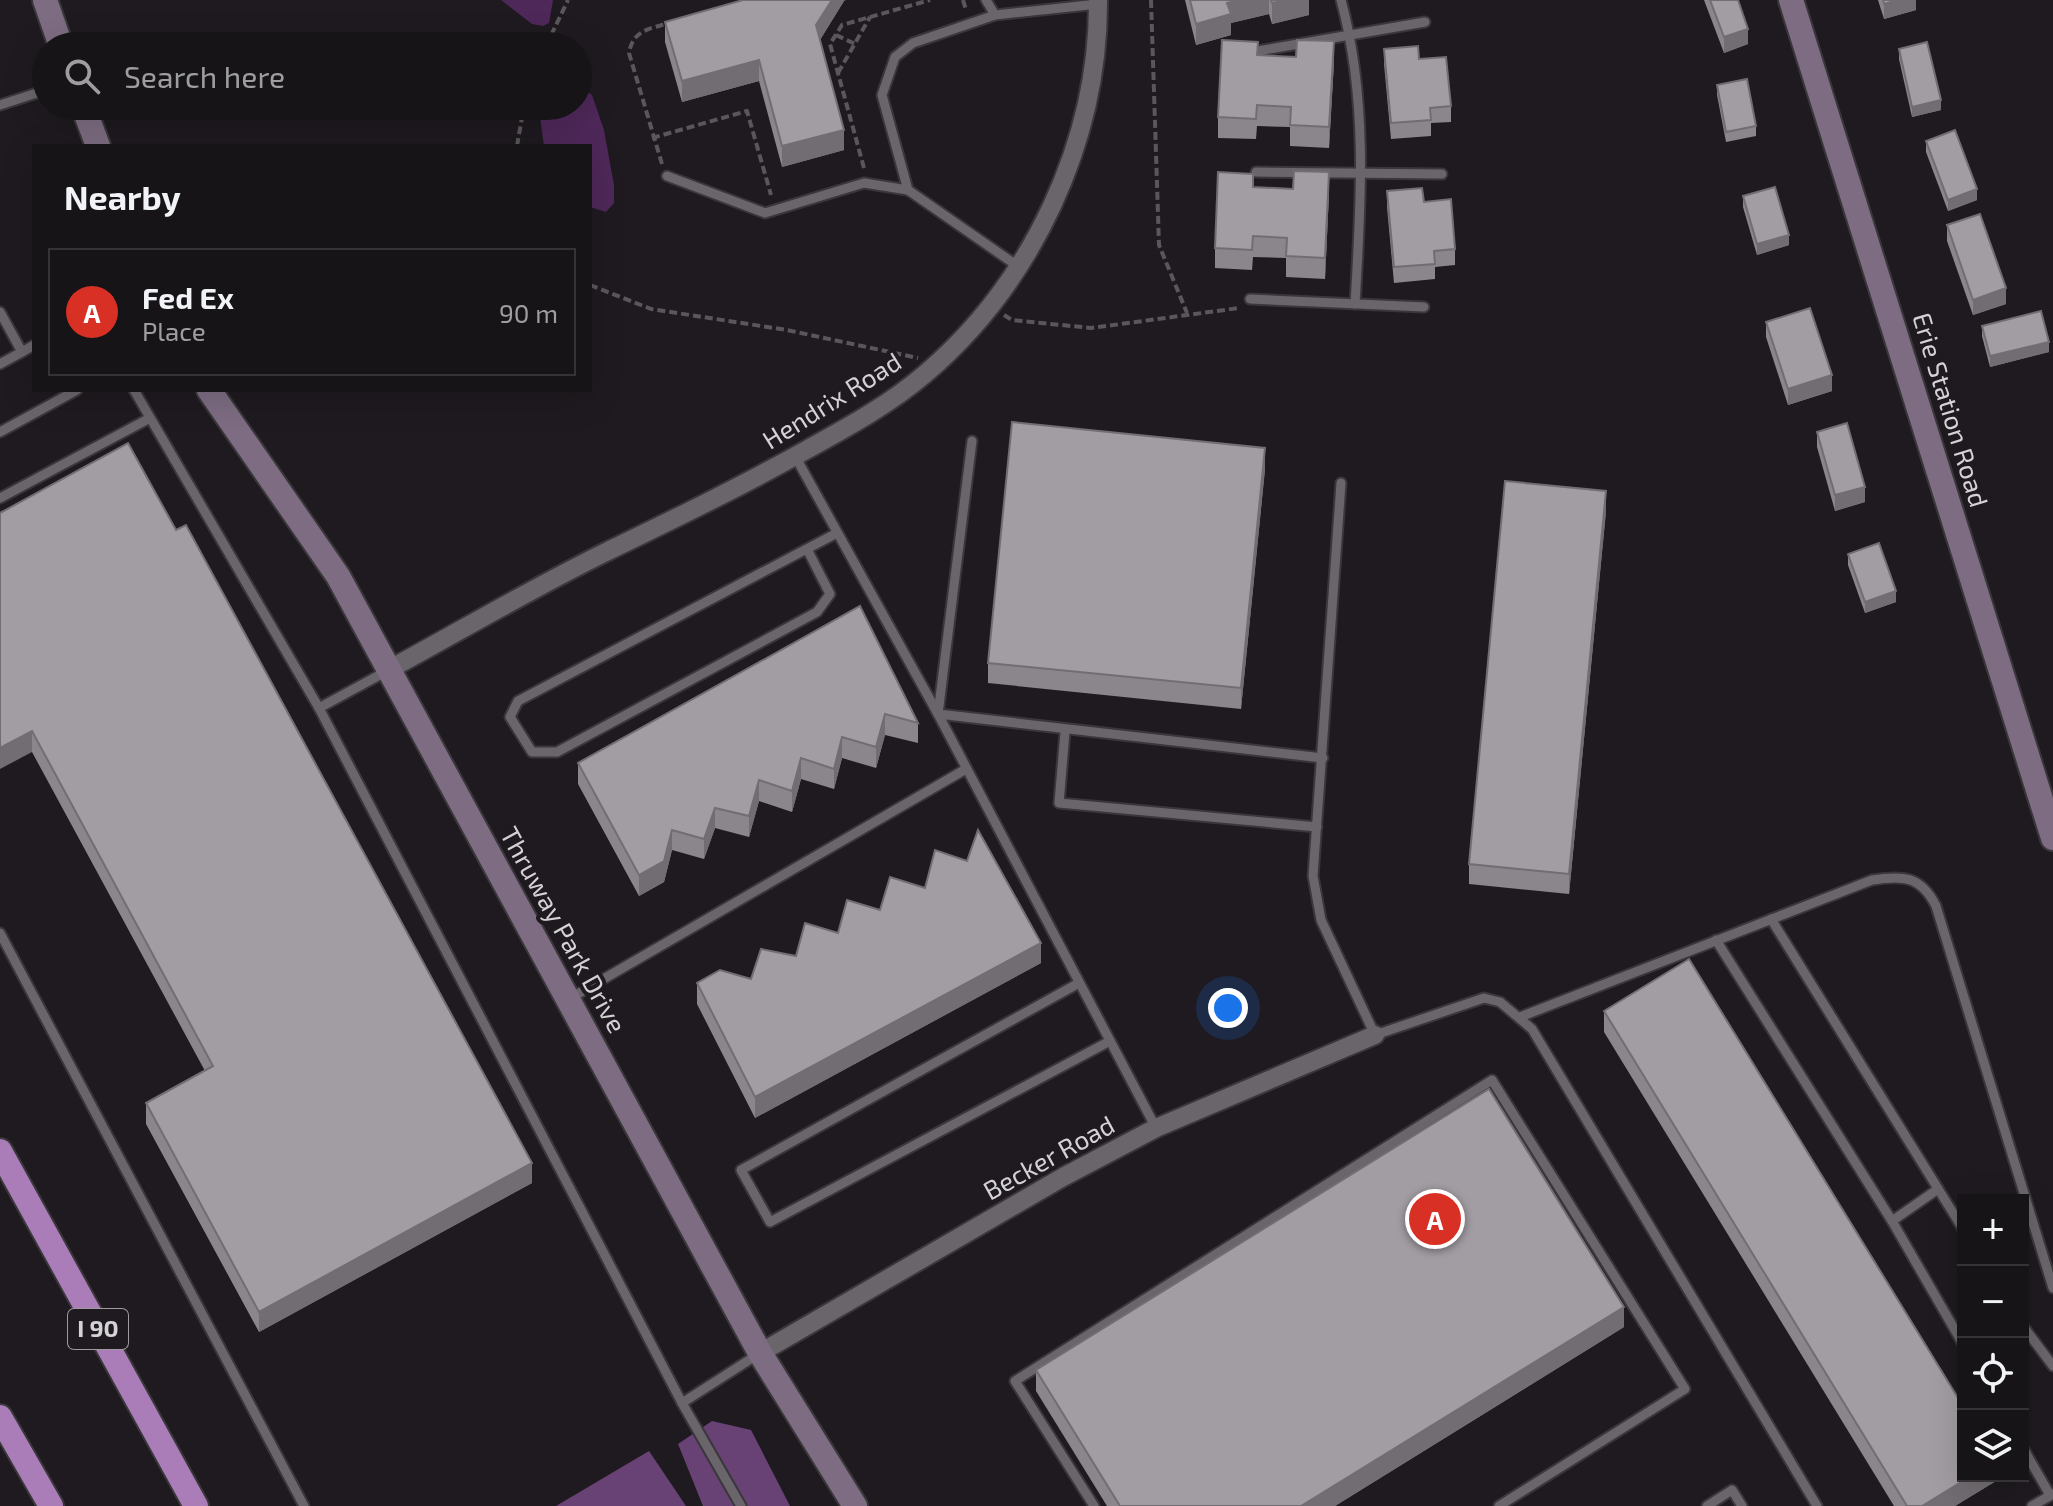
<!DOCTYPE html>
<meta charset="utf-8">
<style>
:root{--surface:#161417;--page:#232124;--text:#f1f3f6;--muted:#9e9ea1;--line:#353336;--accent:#d93025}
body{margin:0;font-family:"Exo 2",sans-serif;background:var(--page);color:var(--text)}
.controls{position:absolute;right:24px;bottom:24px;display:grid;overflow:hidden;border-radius:0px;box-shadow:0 8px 32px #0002}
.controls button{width:72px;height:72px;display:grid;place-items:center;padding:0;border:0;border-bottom:2px solid var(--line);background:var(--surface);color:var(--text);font:40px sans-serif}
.you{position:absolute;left:1228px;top:1008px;width:28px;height:28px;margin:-20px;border:6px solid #fff;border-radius:50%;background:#1a73e8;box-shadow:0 0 0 12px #1a73e833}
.badge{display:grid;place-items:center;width:52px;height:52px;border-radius:50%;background:var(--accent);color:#fff;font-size:26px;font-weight:700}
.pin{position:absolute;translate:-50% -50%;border:4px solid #fff;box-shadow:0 2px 8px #0006}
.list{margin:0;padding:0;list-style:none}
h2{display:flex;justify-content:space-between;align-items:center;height:104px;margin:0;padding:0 32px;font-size:34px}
h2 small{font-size:26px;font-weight:400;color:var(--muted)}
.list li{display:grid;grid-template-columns:52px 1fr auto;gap:24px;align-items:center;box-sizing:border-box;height:128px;margin:0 16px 16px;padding:0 16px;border:2px solid var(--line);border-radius:0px}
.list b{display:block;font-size:30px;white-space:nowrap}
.list p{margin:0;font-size:26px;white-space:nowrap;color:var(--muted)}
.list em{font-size:26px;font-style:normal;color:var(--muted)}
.icon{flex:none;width:44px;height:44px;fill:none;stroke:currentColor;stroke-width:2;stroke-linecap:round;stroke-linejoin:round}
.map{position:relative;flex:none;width:2053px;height:1506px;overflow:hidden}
.search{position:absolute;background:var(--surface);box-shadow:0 8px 32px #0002;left:32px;top:32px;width:560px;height:88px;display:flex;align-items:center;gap:20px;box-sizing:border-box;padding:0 28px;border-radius:44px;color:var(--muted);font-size:30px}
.panel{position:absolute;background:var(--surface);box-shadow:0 8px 32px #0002;left:32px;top:144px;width:560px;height:248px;border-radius:0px}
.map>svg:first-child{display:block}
.forest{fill:#694275}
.water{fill:#4e2859}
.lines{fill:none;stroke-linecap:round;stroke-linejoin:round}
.lane-casing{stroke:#39373a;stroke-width:13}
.street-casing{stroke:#39373a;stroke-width:22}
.secondary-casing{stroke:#39373a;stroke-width:28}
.highway-casing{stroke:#39373a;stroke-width:28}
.path{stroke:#5a575b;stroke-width:4;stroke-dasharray:8 4;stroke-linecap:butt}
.lane{stroke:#6a656b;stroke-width:9}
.street{stroke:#6a656b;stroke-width:18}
.secondary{stroke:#7d6c82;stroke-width:24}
.highway{stroke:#aa7cb8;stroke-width:24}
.wall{fill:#8b868c}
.shaded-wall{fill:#716d72}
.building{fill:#a29ca3;stroke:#716d72;stroke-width:2}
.labels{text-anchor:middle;stroke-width:8;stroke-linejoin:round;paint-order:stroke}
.shield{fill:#1e1a1f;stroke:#9d9b9e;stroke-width:2}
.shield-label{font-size:24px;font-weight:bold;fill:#d4d2d5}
.street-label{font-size:26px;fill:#d4d2d5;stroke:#1e1a1f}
</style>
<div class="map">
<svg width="2053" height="1506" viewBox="0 0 2053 1506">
<rect width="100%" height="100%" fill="#1e1a1f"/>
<g class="forest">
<polygon points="712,1421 751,1430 790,1506 703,1506 678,1444"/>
<polygon points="649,1451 686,1506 556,1506"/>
</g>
<g class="water">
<polygon points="501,0 553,0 549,23 543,26 532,24"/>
<polygon points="578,85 592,95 604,130 614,185 614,203 606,212 590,207 590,146 544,146 540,117 543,106 578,106"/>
</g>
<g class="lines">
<g class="lane-casing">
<g id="lane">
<polyline points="986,0 995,15"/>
<path d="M 1341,0 C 1368,99 1361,203 1355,304"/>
<polyline points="1246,53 1425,22"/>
<polyline points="0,105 46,90"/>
<polyline points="1256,172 1442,174"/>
<polyline points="667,176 765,213 864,183 908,190 1019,267"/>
<polyline points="908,190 882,95 895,57 913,43 995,15 1098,4"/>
<polyline points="1250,299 1424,307"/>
<polyline points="0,312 22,352 34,345"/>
<polyline points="0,364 22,352"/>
<polyline points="134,390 319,708 682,1403 741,1506"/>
<polyline points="0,432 77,390"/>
<polyline points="972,441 938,714 1323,758"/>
<polyline points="795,456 938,714 1156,1128"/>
<polyline points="1341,483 1313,876 1321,920 1375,1035 1484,998 1500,1002 1532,1029 1817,1506"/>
<polyline points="0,498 150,418"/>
<polyline points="807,549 830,594 817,612 557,752 532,752 510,717 518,701 837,533"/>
<polyline points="319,708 387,671"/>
<polyline points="1065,732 1059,803 1317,827"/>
<polyline points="1771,919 1963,1229"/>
<polyline points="0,933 304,1506"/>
<polyline points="1716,940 1892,1221 1963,1344"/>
<polyline points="1079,983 741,1170 770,1222 1110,1041"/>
<polyline points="569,999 966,769"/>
<path d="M 1520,1017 L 1872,880 C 1903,875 1921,876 1936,906 L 2053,1288"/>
<polyline points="1892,1221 1938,1189"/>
<polyline points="2023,1326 2053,1366"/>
<polyline points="682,1403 760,1353"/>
<polyline points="2023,1448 2050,1495"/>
<polyline points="1094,1506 1015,1381 1492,1080 1685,1389 1499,1506"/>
<polyline points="1707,1506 1732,1490 1742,1506"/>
<polyline points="2032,1506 2053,1494"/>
</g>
</g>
<g class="street-casing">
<g id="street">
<path d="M 390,669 C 462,630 534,587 608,551 C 676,518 742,486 808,449 C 848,427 890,404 925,374 C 1032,283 1099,141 1098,0"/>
<polyline points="760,1353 1063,1177 1156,1128 1375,1035"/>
</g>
</g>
<g class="secondary-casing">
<g id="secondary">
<polyline points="45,0 61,46"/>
<polyline points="1791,0 2053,838"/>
<polyline points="83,106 98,146"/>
<polyline points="209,390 338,576 760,1353 855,1506"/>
</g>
</g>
<g class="highway-casing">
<g id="highway">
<polyline points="0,1151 196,1506"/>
<polyline points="0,1417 51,1506"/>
</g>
</g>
<g class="path">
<polyline points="963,0 966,10"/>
<polyline points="1151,0 1159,245 1187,313"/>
<polyline points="836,35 855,44"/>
<polyline points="546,46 568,0"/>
<polyline points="838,73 870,17"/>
<polyline points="652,138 747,111 771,195"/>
<polyline points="517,146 524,106"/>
<path d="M 662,164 L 629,53 C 633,30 649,29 669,23"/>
<polyline points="864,168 830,44 842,25 930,0"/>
<polyline points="590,285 651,309 787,330 918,358"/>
<polyline points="1004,315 1012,320 1091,328 1239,308"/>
</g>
<use href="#lane" class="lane"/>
<use href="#street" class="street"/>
<use href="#secondary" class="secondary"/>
<use href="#highway" class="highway"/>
</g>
<g class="wall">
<polygon points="1185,0 1309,0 1309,15 1272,24 1269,14 1231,23 1231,35 1196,45"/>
<polygon points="1704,0 1738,0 1748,44 1724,53"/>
<polygon points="1878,0 1916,0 1916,10 1884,19"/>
<polygon points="844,1 820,40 844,150 782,167 759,81 682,102 665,42 665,22"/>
<polygon points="1384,49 1419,59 1451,106 1451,122 1431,123 1431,136 1391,139 1384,64"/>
<polygon points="1899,49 1941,110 1912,117 1899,59"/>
<polygon points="1258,55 1334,62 1329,148 1290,146 1290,127 1257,126 1256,139 1218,138 1218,117"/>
<polygon points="1717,85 1756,126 1756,136 1726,142 1717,95"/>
<polygon points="1926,141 1977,200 1948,211 1926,152"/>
<polygon points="1253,187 1329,193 1325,279 1286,277 1286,258 1253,257 1252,270 1215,268 1215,248"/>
<polygon points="1387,191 1424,202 1455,249 1455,265 1435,267 1435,279 1394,283 1387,207"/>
<polygon points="1743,196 1789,245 1757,255 1743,207"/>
<polygon points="1947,225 2006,304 1973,315 1947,241"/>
<polygon points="1766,322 1832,391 1788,405 1766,337"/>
<polygon points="1982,326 2049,352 1990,367 1982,336"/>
<polygon points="1817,432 1865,502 1835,511 1817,447"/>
<polygon points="1265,469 1241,709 988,683 988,663"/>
<polygon points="1606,511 1569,894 1469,884 1469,864"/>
<polygon points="0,513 532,1183 259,1332 146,1124 146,1103 205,1071 32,752"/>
<polygon points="1848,554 1896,602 1865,613 1848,565"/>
<polygon points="860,606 918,723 918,743 885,735 876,768 842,758 834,789 801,779 792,812 759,801 749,837 715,828 704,859 672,850 664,882 639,896 578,784 578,763"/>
<polygon points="838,933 1041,963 755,1118 697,1004 697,983 751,979"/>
<polygon points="1604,1011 1996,1476 1996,1481 1955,1506 1894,1506 1604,1032"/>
<polygon points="1624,1327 1335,1506 1107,1506 1036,1391 1036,1370"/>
</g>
<g class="shaded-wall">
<polygon points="832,0 846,0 844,1 816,46 816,25"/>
<polygon points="1240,0 1269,0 1269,14 1231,23 1231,35 1196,45 1196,24 1227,3"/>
<polygon points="1286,0 1309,0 1309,15 1272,24 1272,3"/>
<polygon points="1897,0 1916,0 1916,10 1884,19 1884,4"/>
<polygon points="1748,29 1748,44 1724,53 1724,37"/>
<polygon points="1334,41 1334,62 1329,148 1329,127"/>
<polygon points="759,60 759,81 682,102 682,81"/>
<polygon points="1941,100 1941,110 1912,117 1912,107"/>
<polygon points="844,130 844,150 782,167 782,146"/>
<polygon points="1329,172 1329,193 1325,279 1325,258"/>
<polygon points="1977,189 1977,200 1948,211 1948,200"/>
<polygon points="1789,235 1789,245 1757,255 1757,244"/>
<polygon points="2006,288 2006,304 1973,315 1973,300"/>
<polygon points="2049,342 2049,352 1990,367 1990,356"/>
<polygon points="1832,375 1832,391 1788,405 1788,389"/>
<polygon points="1265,448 1265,469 1241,709 1241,688"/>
<polygon points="1865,487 1865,502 1835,511 1835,495"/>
<polygon points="1606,491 1606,511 1569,894 1569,874"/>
<polygon points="1896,591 1896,602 1865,613 1865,602"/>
<polygon points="885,714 885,735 876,768 876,747"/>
<polygon points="32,731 32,752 0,769 0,748"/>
<polygon points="842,737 842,758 834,789 834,769"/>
<polygon points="801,758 801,779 792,812 792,791"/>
<polygon points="759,780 759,801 749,837 749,816"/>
<polygon points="715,808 715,828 704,859 704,839"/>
<polygon points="672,830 672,850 664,882 639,896 639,875"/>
<polygon points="1041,943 1041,963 755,1118 755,1097"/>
<polygon points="532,1163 532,1183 259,1332 259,1312"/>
<polygon points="1624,1307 1624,1327 1335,1506 1301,1506"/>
<polygon points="1971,1476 1996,1476 1996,1481 1955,1506 1922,1506"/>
</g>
<g class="building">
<polygon points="743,0 832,0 816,25 844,130 782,146 759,60 682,81 665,22"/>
<polygon points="1190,0 1240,0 1227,3 1231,14 1196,24"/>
<polygon points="1271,0 1286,0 1272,3"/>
<polygon points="1710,0 1738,0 1748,29 1724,37"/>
<polygon points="1883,0 1897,0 1884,4"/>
<polygon points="1222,40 1258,42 1257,55 1296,57 1297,40 1334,41 1329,127 1290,125 1291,107 1257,105 1256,119 1218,117"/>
<polygon points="1927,42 1941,100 1912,107 1899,49"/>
<polygon points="1418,46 1419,59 1446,57 1451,106 1430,108 1431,120 1391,123 1384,49"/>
<polygon points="1747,79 1756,126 1726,132 1717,85"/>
<polygon points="1955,130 1977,189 1948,200 1926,141"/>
<polygon points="1294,171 1329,172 1325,258 1286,256 1287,238 1253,236 1252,250 1215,248 1218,172 1253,174 1253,187 1293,189"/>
<polygon points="1775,187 1789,235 1757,244 1743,196"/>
<polygon points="1422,188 1424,202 1451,199 1455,249 1434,251 1435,264 1394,267 1387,191"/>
<polygon points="1980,214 2006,288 1973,300 1947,225"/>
<polygon points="1810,308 1832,375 1788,389 1766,322"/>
<polygon points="2041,311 2049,342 1990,356 1982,326"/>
<polygon points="1012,422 1265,448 1241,688 988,663"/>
<polygon points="1847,423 1865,487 1835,495 1817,432"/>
<polygon points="128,443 176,530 186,525 532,1163 259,1312 146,1103 213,1066 32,731 0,748 0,513"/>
<polygon points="1505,481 1606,491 1569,874 1469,864"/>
<polygon points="1879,543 1896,591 1865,602 1848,554"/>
<polygon points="860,606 918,723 885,714 876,747 842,737 834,769 801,758 792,791 759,780 749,816 715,808 704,839 672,830 664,861 639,875 578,763"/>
<polygon points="978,830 1041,943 755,1097 697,983 720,970 751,979 761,949 796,956 805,923 838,933 847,900 880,910 890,877 925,888 935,850 967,861"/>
<polygon points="1689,959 1963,1406 1963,1476 1971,1476 1922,1506 1907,1506 1604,1011"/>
<polygon points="1489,1089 1624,1307 1301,1506 1120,1506 1036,1370"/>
</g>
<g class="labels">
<rect class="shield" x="68" y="1309" width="60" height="40" rx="6"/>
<g class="shield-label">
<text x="98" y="1337">I 90</text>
</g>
<g class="street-label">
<text transform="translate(832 401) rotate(-32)" y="9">Hendrix Road</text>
<text transform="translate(1950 410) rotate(73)" y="9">Erie Station Road</text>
<text transform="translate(563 930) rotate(61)" y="9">Thruway Park Drive</text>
<text transform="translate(1049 1158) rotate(-29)" y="9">Becker Road</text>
</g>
</g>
</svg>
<div class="controls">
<button>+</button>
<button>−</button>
<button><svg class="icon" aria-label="locate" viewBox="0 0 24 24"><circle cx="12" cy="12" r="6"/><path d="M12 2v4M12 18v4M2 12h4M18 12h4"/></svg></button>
<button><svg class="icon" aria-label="layers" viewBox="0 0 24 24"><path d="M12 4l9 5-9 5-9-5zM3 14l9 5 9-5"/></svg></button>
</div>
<div class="you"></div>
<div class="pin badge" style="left:1435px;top:1219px">A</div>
<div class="search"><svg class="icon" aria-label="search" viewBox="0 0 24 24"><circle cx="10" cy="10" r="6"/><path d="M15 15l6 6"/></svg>Search here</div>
<section class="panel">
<h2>Nearby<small></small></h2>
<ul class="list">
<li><span class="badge">A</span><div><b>Fed Ex</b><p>Place</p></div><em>90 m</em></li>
</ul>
</section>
</div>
